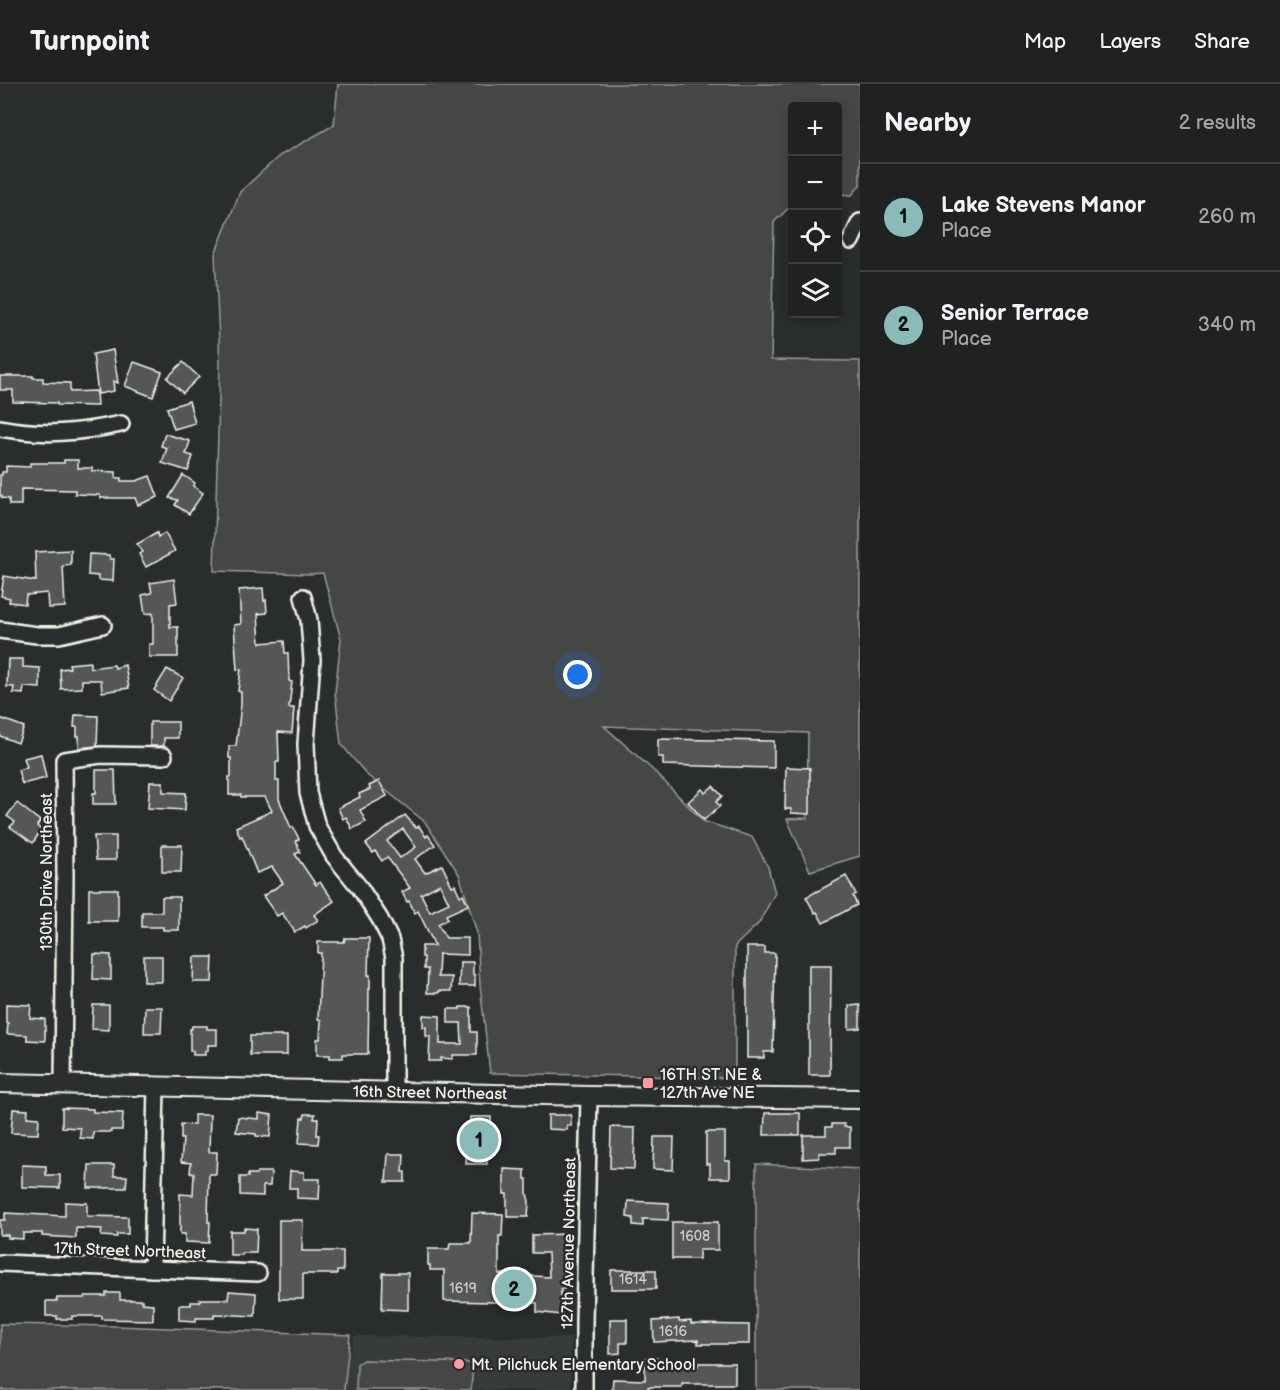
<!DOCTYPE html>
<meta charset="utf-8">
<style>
:root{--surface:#202222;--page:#2d2f2f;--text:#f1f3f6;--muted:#a2a4a5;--line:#3d3f40;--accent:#8bbbb9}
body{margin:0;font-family:"Balsamiq Sans",sans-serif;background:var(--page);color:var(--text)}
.controls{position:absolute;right:18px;top:18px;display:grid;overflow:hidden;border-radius:6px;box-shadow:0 3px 9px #0003}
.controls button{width:54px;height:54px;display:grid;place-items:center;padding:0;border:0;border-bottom:2px solid var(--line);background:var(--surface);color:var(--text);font:30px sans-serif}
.you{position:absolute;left:578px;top:591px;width:21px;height:21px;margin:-15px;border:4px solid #fff;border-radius:50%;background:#1a73e8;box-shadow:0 0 0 9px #1a73e833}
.badge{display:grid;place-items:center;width:39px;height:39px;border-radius:50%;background:var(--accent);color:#111;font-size:20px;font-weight:700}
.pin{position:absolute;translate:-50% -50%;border:3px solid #fff;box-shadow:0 2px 6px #0006}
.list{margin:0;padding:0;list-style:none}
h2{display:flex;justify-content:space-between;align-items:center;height:78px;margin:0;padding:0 24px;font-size:26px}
h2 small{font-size:20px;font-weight:400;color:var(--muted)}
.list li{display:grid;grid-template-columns:39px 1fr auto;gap:18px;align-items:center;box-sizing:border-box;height:108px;padding:0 24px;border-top:2px solid var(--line)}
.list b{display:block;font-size:22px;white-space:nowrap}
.list p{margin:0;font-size:20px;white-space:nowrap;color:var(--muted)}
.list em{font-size:20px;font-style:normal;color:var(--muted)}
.icon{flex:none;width:33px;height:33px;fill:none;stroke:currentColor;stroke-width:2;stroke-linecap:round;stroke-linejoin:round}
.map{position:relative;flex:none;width:860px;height:1306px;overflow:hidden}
header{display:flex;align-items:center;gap:36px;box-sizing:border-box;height:84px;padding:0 30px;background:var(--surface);border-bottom:2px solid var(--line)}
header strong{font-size:28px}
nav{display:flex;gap:33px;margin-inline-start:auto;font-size:21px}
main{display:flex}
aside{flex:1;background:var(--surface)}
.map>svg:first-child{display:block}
.built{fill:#373a3a}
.green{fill:#444645;stroke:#9c9c96;stroke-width:1.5}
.building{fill:#555756;stroke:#f4f1e8;stroke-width:1.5;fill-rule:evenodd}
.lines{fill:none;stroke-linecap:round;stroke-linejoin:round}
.minor-casing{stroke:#f4f1e8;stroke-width:20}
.tertiary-casing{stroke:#f4f1e8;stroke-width:22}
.minor{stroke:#2a2d2e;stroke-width:15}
.tertiary{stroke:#2a2d2e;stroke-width:18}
.poi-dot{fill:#ff9aa2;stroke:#2a2d2e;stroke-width:2}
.labels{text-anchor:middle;stroke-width:5;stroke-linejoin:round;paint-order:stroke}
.number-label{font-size:14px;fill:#cccac4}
.street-label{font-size:16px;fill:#f4f1e8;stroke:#2a2d2e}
.poi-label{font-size:16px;fill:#f4f1e8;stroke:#2a2d2e;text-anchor:start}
</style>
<header>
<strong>Turnpoint</strong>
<nav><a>Map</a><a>Layers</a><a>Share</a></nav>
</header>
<main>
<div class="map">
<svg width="860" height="1306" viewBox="0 0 860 1306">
<rect width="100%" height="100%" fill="#2a2d2e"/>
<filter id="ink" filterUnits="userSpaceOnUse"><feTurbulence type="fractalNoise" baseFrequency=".0167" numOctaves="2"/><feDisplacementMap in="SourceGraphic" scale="12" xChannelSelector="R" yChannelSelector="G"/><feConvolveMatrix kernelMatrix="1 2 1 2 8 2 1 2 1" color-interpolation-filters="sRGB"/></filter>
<g filter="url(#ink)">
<polygon class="built" points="354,1252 571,1254 571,1306 341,1306"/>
<g class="green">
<polygon points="338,0 860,0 860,101 852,111 838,110 838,22 792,22 792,121 774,138 771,276 860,277 860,772 810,787 787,735 807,734 808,649 604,642 655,688 703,737 752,753 768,783 775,809 759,839 735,862 735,994 490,989 480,901 477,849 459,790 425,738 367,691 341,660 335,608 341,555 323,489 310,490 214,487 220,279 215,170 240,108 279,72 334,41"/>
<polygon points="756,1080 860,1085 860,1306 756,1306"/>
<polygon points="0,1240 116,1242 350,1251 344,1306 0,1306"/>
<polygon points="363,1276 473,1279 471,1306 356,1306 357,1280"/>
</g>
<g class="building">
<polygon points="113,266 118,299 113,297 114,307 98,310 93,270"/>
<polygon points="134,278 162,288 153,313 125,302"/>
<polygon points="183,278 199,293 183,309 167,294"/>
<polygon points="0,292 33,292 33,294 43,294 43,298 70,299 70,308 96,307 97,322 57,321 57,319 13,318 13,306 0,306"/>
<polygon points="189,317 195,339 174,345 167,324"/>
<polygon points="165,350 190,357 186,370 193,372 188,387 162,379 167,364 161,362"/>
<polygon points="64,376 78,376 78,384 92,384 92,387 116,388 116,394 121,394 121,397 136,397 150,392 158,413 138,421 135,414 100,414 100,411 75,410 75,406 21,405 21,421 9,421 9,415 2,414 2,412 0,412 0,391 2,391 2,388 6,388 6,382 30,383 30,379 64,379"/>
<polygon points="183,391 195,399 193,402 203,409 189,430 175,421 178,416 169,414"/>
<polygon points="157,449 158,453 165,449 175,467 146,483 139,470 142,468 137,460"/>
<polygon points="71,466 71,481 63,482 65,523 48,524 47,509 26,511 25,520 9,518 10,514 1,512 4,492 36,497 35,468"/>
<polygon points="89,470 109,471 110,475 114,475 113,497 98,496 98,492 88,491"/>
<polygon points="174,495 177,519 170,520 170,543 178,543 178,573 149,573 149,560 153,560 153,529 145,530 142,511 152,509 150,499"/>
<polygon points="263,504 264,517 266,516 267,529 258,530 260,559 284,557 285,569 288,569 289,597 292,598 289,624 294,624 292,649 278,648 279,678 276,678 276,697 279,697 279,715 291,744 293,743 299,755 296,757 300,768 295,770 316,801 320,798 334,817 314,831 318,836 306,844 305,842 295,848 282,829 277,832 263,812 283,799 272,783 257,789 242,752 240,753 236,743 272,727 265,713 241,713 241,711 229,711 229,693 231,693 231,674 229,674 229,662 236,662 241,621 241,608 238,607 241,585 237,586 234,541 241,540 239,506"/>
<polygon points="8,575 23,575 23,583 40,584 40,604 24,603 23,610 13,609 14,603 7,603"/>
<polygon points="90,578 90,584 114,581 115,584 125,581 129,604 102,608 101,596 82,596 82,604 61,605 60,585 70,584 69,580"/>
<polygon points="167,585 183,594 169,617 154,606"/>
<polygon points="75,631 98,632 97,662 79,664 79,652 77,652 77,643 74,643"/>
<polygon points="0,634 24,643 18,659 0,652"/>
<polygon points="150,638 178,638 178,654 164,654 164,662 150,662"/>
<polygon points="658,655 774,657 774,684 663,681 663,673 658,673"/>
<polygon points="41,670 46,694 22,700 18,686 27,683 24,674"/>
<polygon points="786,683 810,684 810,730 791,729 791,725 785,725"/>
<polygon points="96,686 115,686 116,720 93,720 93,709 96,709"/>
<polygon points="379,697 387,712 360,726 366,738 352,745 346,733 343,735 338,724 360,713 359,710 370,705 369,702"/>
<polygon points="150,698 163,698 163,708 186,709 185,726 148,724"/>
<polygon points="713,702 722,712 716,718 720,722 704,736 688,718 702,705 705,709"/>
<polygon points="17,719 40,737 37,742 41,746 33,759 10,743 15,738 7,732"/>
<path d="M 405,731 L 416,744 L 419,742 L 426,753 L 428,751 L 435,761 L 415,775 L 425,789 L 442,781 L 452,802 L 455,801 L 460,812 L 463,810 L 468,821 L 446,831 L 448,835 L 438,840 L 446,854 L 468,854 L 468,871 L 439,870 L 439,869 L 438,893 L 452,893 L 451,907 L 439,907 L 439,909 L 427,909 L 428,885 L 424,885 L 424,873 L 422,873 L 422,862 L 435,862 L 418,827 L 415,829 L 409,817 L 407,818 L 402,808 L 410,804 L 387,773 L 382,777 L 375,767 L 373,769 L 366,760 ZM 403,745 L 416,763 L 400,774 L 387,757 ZM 440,800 L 449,819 L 430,828 L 421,810 Z"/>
<polygon points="94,752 116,752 116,776 96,776"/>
<polygon points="162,761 182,761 181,788 162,788"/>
<polygon points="846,792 856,810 853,812 857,821 823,839 817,828 815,829 806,813"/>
<rect x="89" y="805" width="29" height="32"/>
<polygon points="162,813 179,813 179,846 163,846 163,843 142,843 142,828 162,828"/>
<polygon points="345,854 369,854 368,891 370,891 370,905 369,905 368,970 343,970 343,974 330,974 330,971 317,971 317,955 320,955 321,936 318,935 321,869 318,869 318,858 344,858"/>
<polygon points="747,863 765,863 765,869 775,869 773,968 764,968 764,974 747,974"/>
<polygon points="94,870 111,871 111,896 93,895"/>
<rect x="144" y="872" width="18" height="26"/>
<polygon points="194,873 213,873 212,898 193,898"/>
<polygon points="460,878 473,878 473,891 475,891 475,902 459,902"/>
<polygon points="809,881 831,881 830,991 809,991"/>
<polygon points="6,920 31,921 30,934 45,935 45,957 27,956 27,951 7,950 8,939 6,939"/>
<polygon points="93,921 109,921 109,946 92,945"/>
<polygon points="860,921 860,944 849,945 849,922"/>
<polygon points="145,923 162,923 161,949 144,949"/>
<polygon points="460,923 471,923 471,948 477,948 477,971 453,971 453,975 441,974 441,977 429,977 430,952 426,952 426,943 423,943 423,931 440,932 440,960 462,960 461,939 448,939 448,925 460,925"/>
<polygon points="192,942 207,942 207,945 217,945 217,961 208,961 208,967 205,967 205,971 193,971 193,967 190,967 190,945 192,945"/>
<rect x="250" y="952" width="37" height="19"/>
<polygon points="62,1024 93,1025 93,1028 123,1029 122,1046 111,1046 111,1048 93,1048 93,1055 80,1054 80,1044 62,1043"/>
<polygon points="13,1025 28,1026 27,1033 39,1034 38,1050 11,1049"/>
<polygon points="259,1029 272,1031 270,1053 256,1052 256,1050 236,1048 238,1033 259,1035"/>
<polygon points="765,1029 800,1029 800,1051 764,1051"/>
<polygon points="305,1030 315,1030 314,1035 318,1035 317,1051 319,1051 318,1060 299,1059 301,1034 304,1034"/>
<polygon points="194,1031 210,1031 209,1068 217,1068 216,1090 209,1090 208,1138 210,1138 209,1159 185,1158 185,1150 180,1150 180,1110 193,1111 194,1089 190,1089 191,1079 181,1078 183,1055 181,1055 181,1040 194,1041"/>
<polygon points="548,1031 571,1031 571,1042 567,1041 567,1046 548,1045"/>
<polygon points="470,1033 491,1033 491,1057 487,1057 487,1080 466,1080 467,1041 470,1041"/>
<polygon points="832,1040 844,1040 844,1043 850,1043 850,1063 836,1063 836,1069 819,1069 819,1074 803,1075 803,1051 826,1051 826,1043 832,1043"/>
<polygon points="611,1043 635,1044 634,1085 610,1084"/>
<polygon points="706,1048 725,1048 725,1077 730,1077 730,1094 710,1094 710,1080 706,1080"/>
<polygon points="654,1053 674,1053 673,1086 653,1085"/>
<polygon points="388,1070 404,1070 403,1088 405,1088 405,1098 386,1098"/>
<polygon points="22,1081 46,1082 46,1091 60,1091 60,1104 22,1103"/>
<polygon points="89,1081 114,1081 114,1092 127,1092 126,1104 88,1104"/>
<polygon points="504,1085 525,1086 525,1095 527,1095 527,1110 529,1117 528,1133 507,1133 507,1110 504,1110"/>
<polygon points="290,1087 304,1088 304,1095 320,1095 319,1115 297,1114 297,1104 289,1104"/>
<polygon points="257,1088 271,1088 270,1102 263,1102 263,1112 240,1111 240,1093 248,1093 248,1090 256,1090"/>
<polygon points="628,1117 669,1119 668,1136 643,1135 643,1142 633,1141 633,1134 627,1133"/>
<polygon points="65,1118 87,1119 87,1132 128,1133 128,1150 117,1150 117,1153 101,1152 102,1145 76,1144 76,1154 42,1152 42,1149 23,1149 23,1155 8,1154 8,1151 0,1151 0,1136 5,1136 5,1129 65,1132"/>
<polygon points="472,1129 503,1130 502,1152 499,1152 499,1190 549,1193 548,1169 532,1169 532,1151 570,1150 571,1169 562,1169 564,1205 561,1205 561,1231 537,1228 537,1219 444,1217 444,1186 430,1186 430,1181 428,1181 428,1165 449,1165 450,1159 471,1159"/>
<polygon points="279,1136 303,1136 302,1167 343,1167 343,1187 337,1187 337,1190 303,1190 303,1215 279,1215"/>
<polygon points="672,1138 718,1138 718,1166 699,1166 699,1175 672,1175"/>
<polygon points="244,1144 257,1145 256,1169 242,1169 242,1171 230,1171 230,1147 244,1147"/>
<rect x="611" y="1186" width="45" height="19"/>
<polygon points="383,1189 408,1189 408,1226 382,1225"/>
<polygon points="229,1207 256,1209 255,1232 214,1230 214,1234 196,1234 196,1237 179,1236 179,1221 191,1221 191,1218 200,1218 200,1215 228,1215"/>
<polygon points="106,1209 120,1209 120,1216 142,1216 142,1219 153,1220 153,1236 102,1235 102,1232 72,1232 72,1235 57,1235 57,1232 46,1232 46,1217 57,1217 57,1214 85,1214 85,1212 106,1212"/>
<polygon points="610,1235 627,1235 627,1259 620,1259 620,1269 610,1270"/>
<polygon points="679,1235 679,1238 691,1237 691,1240 749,1241 749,1260 698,1260 698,1256 654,1258 653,1237"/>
<polygon points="645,1274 657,1274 657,1282 698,1282 698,1279 735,1279 735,1300 682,1300 682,1303 648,1303 648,1306 612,1306 613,1295 645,1296"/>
</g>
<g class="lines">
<g class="minor-casing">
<g id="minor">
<polyline points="851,157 860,138"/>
<path d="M 0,344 C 43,352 79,349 121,340"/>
<polyline points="303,513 309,536 312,576 306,660 308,709 317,742 334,772 360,804 380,835 390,855 394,874 394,1007"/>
<polyline points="0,546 37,551 59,551 103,541"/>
<polyline points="63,1000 65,792 64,676 101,671 164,672"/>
<polyline points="0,1179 258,1189"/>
<polyline points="152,1185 156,1002"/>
<polyline points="584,1306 584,1239 589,1012"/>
</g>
</g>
<g class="tertiary-casing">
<polyline id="tertiary" points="0,999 589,1012 860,1015"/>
</g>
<use href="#minor" class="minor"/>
<use href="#tertiary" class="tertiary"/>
</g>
</g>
<g class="poi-dot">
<rect x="642" y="993" width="12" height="12" rx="3"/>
<circle cx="459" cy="1280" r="6"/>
</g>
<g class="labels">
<g class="number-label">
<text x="695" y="1157">1608</text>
<text x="633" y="1200">1614</text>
<text x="463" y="1209">1619</text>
<text x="673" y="1252">1616</text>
</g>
<g class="street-label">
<text transform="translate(46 788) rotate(-90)" y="6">130th Drive Northeast</text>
<text transform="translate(430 1008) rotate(1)" y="6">16th Street Northeast</text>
<text transform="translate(568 1159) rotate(-89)" y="6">127th Avenue Northeast</text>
<text transform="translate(130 1166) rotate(2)" y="6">17th Street Northeast</text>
</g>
<g class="poi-label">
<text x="660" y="996">16TH ST NE &amp;<tspan x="660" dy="18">127th Ave NE</tspan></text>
<text x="471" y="1286">Mt. Pilchuck Elementary School</text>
</g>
</g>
</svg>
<div class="controls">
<button>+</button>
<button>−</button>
<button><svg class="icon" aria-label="locate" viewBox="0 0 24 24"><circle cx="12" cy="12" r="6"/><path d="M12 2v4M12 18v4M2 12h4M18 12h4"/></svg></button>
<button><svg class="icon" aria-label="layers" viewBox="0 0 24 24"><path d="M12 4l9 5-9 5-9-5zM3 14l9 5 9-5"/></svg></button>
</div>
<div class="you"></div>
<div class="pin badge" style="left:479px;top:1056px">1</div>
<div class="pin badge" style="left:514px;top:1205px">2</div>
</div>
<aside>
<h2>Nearby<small>2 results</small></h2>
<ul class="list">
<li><span class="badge">1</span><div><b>Lake Stevens Manor</b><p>Place</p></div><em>260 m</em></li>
<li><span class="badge">2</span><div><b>Senior Terrace</b><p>Place</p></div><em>340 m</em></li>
</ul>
</aside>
</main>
